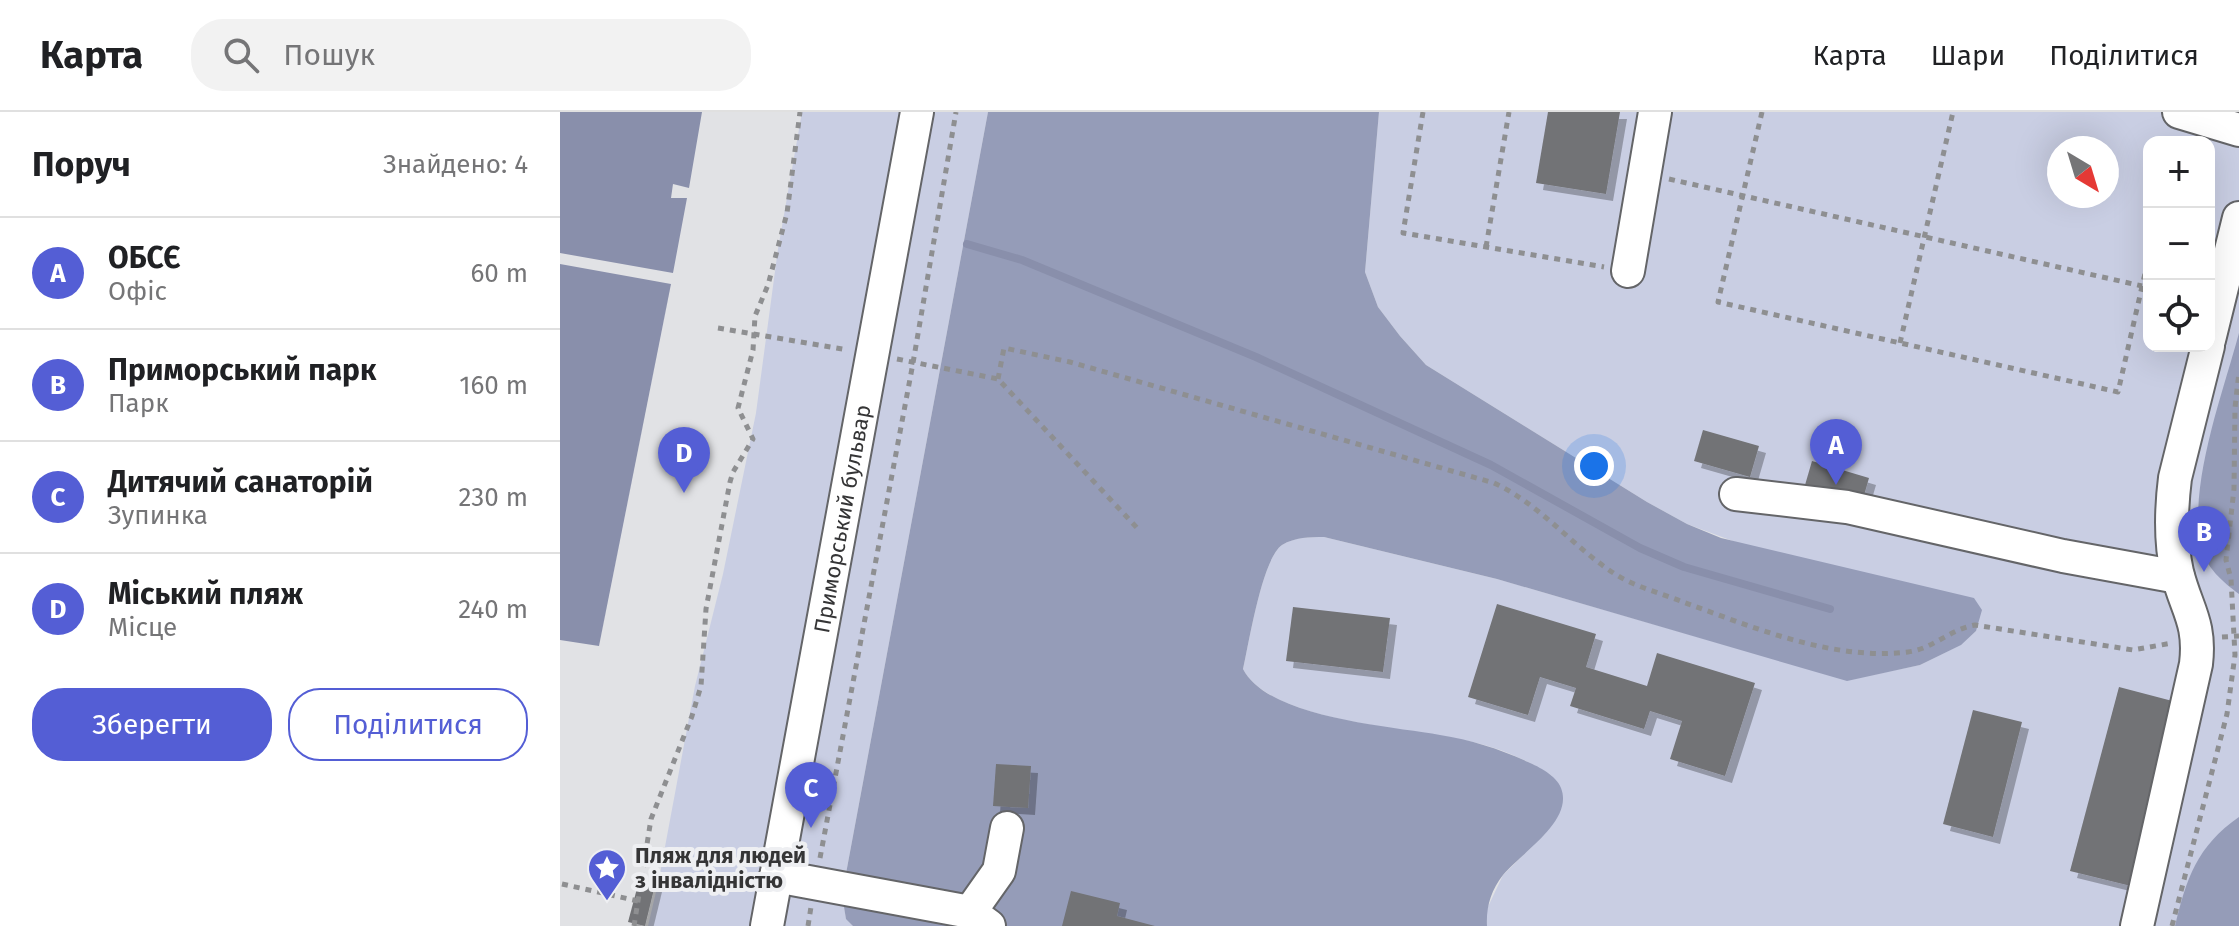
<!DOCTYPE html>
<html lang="uk">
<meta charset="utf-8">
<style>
:root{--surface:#fff;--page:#f2f2f2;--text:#202124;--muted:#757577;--line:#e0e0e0;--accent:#545ed5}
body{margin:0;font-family:"Fira Sans",sans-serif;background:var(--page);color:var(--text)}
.controls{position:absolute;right:24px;top:24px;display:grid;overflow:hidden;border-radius:16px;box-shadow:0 8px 32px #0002}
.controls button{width:72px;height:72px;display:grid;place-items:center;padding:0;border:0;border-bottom:2px solid var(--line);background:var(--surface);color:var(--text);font:40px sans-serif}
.compass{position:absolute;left:1487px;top:24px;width:72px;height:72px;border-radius:50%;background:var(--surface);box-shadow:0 8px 32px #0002;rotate:142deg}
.you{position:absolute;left:1034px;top:354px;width:28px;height:28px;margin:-20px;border:6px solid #fff;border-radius:50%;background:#1a73e8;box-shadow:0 0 0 12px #1a73e833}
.badge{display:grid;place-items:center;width:52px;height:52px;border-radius:50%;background:var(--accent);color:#fff;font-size:26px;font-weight:700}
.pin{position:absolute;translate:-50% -66px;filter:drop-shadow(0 2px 4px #0008)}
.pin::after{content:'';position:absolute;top:42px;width:28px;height:24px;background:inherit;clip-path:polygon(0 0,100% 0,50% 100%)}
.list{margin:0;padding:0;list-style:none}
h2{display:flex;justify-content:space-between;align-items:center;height:104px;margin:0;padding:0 32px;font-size:34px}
h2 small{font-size:26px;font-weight:400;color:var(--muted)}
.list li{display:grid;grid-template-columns:52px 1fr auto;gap:24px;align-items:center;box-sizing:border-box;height:112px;padding:0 32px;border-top:2px solid var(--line)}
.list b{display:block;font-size:30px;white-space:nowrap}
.list p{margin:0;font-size:26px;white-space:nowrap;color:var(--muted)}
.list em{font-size:26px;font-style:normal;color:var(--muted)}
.actions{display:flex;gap:16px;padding:24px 32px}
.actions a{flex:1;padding:18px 0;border:2px solid var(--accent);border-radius:32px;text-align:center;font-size:28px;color:var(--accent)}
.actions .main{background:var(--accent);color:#fff}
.icon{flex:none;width:44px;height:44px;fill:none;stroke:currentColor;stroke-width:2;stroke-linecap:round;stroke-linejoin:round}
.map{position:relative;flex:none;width:1679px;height:814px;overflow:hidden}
header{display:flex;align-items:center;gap:48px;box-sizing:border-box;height:112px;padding:0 40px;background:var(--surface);border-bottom:2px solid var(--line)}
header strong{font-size:38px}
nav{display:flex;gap:44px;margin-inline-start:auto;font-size:28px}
.search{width:560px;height:72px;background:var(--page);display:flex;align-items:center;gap:20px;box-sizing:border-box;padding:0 28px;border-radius:32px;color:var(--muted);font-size:30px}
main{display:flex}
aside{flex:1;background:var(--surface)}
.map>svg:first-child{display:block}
.green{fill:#c9cee3;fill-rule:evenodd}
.forest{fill:#959cb8}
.water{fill:#898fab}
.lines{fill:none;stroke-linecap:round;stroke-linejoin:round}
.stream{stroke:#898fab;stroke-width:8}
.building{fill:#727376;filter:url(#shadow)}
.minor-casing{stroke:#646568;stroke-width:36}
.path{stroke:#8e8f91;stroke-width:5;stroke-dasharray:6 6;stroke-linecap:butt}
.minor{stroke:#fff;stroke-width:32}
.labels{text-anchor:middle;stroke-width:8;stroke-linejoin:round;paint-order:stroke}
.street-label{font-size:22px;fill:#353536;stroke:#eeeff2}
.poi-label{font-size:22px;font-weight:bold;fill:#353536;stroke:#eeeff2;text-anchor:start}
</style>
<header>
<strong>Карта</strong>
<div class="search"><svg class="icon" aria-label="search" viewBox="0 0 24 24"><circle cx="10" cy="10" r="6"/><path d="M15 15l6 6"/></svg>Пошук</div>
<nav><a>Карта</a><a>Шари</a><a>Поділитися</a></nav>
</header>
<main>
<aside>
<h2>Поруч<small>Знайдено: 4</small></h2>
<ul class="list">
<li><span class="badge">A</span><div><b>ОБСЄ</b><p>Офіс</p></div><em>60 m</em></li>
<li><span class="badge">B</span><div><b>Приморський парк</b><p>Парк</p></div><em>160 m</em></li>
<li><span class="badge">C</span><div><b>Дитячий санаторій</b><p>Зупинка</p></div><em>230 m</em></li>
<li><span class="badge">D</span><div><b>Міський пляж</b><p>Місце</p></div><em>240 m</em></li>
</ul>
<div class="actions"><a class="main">Зберегти</a><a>Поділитися</a></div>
</aside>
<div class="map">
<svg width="1679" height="814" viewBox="0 0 1679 814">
<defs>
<filter id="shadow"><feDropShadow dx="7" dy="7" stdDeviation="0" flood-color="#0004"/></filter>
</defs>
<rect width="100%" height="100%" fill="#e1e2e5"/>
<g class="green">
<polygon points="242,0 342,0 191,814 88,814 99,767 135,574 163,462 196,301 218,137"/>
<polygon points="373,0 428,0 282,783 286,806 293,814 222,814"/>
<path d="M 819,0 L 1679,0 L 1679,814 L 927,814 L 926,799 L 943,763 L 985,722 L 992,664 C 968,648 942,637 913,630 C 857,616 711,611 683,557 C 689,531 702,447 722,433 C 734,425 750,425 764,425 L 937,467 L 1287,568 L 1360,553 L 1400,533 L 1416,519 L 1127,412 L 1087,390 L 866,253 L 840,224 L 818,195 L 805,160 ZM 1589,30 L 1649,30 L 1649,234 L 1589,234 ZM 1499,36 L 1547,36 L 1547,84 L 1499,84 Z"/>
</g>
<g class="forest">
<path d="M 428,0 L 819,0 L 805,160 L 818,195 L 840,224 L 866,253 L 1087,390 L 1127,412 L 1161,426 L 1414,486 L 1422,498 L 1416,519 L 1401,533 L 1360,553 L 1287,569 L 937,467 L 764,425 C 750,425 735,425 722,433 C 702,447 689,531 683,557 C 708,606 830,614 880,623 C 911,628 940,637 968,650 C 979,655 996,663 1001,676 C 1014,709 961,741 943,763 C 931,778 926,795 927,814 L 293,814 L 286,807 L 282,783 Z"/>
<path d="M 1679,221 L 1679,482 C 1663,470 1645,455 1641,434 C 1628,373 1663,281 1679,221 Z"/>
<path d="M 1679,705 L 1679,814 L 1615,814 C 1626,767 1637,734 1679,705 Z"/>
</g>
<g class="water">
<polygon points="0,0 142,0 129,76 113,72 111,86 127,86 113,161 0,141"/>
<polygon points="0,152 111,172 39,534 0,528"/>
</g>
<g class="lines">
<polyline class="stream" points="407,132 462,148 696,245 931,353 1080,436 1124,455 1270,497"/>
</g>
<g class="building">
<polygon points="988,0 1060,0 1046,82 976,71"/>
<polygon points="1143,318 1199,334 1190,365 1134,349"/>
<polygon points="1252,349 1309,366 1300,397 1243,380"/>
<polygon points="937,492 1036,522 1026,555 1087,574 1097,541 1195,571 1165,664 1110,647 1122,609 1090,599 1084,617 1010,594 1016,576 980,565 968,603 908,585"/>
<polygon points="733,495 830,506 823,560 726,549"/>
<polygon points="1559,575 1620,591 1571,774 1510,759"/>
<polygon points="1413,598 1462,610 1433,725 1383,712"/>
<polygon points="436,652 471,654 468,696 433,694"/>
<polygon points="79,769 95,773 85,814 68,810"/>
<polygon points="511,779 560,791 557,804 595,814 502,814"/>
</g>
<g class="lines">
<g class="minor-casing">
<g id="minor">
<polyline points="1619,0 1679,18"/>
<polyline points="1068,159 1095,0"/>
<polyline points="1649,228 1679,106"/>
<polyline points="1176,382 1287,395 1503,444 1618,465"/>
<polyline points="216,764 410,800 429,814"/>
<polyline points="410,800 439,759 447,716"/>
<path id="s1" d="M 207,814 L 357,0"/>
<path d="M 1577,814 L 1636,552 C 1641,510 1626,497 1617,460 C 1610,429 1611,398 1615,366 L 1648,234"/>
</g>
</g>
<g class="path">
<polyline points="863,0 843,121 1044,155"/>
<polyline points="1202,0 1158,190 1558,280 1589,144"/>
<polyline points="1109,67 1582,174"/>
<polyline points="926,135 949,0"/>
<polyline points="158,216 288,238"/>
<polyline points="1340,231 1393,0"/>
<polyline points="337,247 438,267 579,418"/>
<path d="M 438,267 L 444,236 L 510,250 L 934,371 C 980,392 1013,435 1055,462 C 1075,475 1101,481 1123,490 C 1193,515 1271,549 1348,540 C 1373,537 1390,517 1415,513 L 1573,538 L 1612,531"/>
<polyline points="1662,525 1679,524"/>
<polyline points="260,746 353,251 396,0"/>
<polyline points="2,772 78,789"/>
<polyline points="74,814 91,707 132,604 141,574 146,497 170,370 173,360 193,327 178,296 193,238 195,204 208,173 227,101 240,0"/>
<polyline points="248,814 251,795"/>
<polyline points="1612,814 1667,602 1675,543 1671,467 1666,448 1674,377 1675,296 1679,260"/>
</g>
<use href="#minor" class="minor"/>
</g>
<defs>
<g id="sight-pin" transform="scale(2)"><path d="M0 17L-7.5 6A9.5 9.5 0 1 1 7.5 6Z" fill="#545ed5" stroke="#eeeff2"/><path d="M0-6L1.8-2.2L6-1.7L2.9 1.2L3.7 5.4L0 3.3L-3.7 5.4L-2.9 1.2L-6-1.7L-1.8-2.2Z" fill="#fff"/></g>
</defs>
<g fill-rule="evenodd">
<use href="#sight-pin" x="47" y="756"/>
</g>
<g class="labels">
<g class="street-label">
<text dy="8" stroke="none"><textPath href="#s1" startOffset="414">Приморський бульвар</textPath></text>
</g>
<g class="poi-label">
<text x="75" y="751">Пляж для людей<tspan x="75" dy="25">з інвалідністю</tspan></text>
</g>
</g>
</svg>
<div class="controls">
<button>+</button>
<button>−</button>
<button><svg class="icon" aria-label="locate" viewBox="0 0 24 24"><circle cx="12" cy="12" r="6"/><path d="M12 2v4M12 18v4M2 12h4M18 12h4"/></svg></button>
</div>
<svg class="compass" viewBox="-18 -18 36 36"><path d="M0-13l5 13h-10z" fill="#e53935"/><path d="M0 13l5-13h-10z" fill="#757577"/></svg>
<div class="you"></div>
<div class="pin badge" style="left:1276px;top:373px">A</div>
<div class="pin badge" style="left:1644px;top:460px">B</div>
<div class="pin badge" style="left:251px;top:716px">C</div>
<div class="pin badge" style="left:124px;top:381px">D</div>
</div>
</main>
